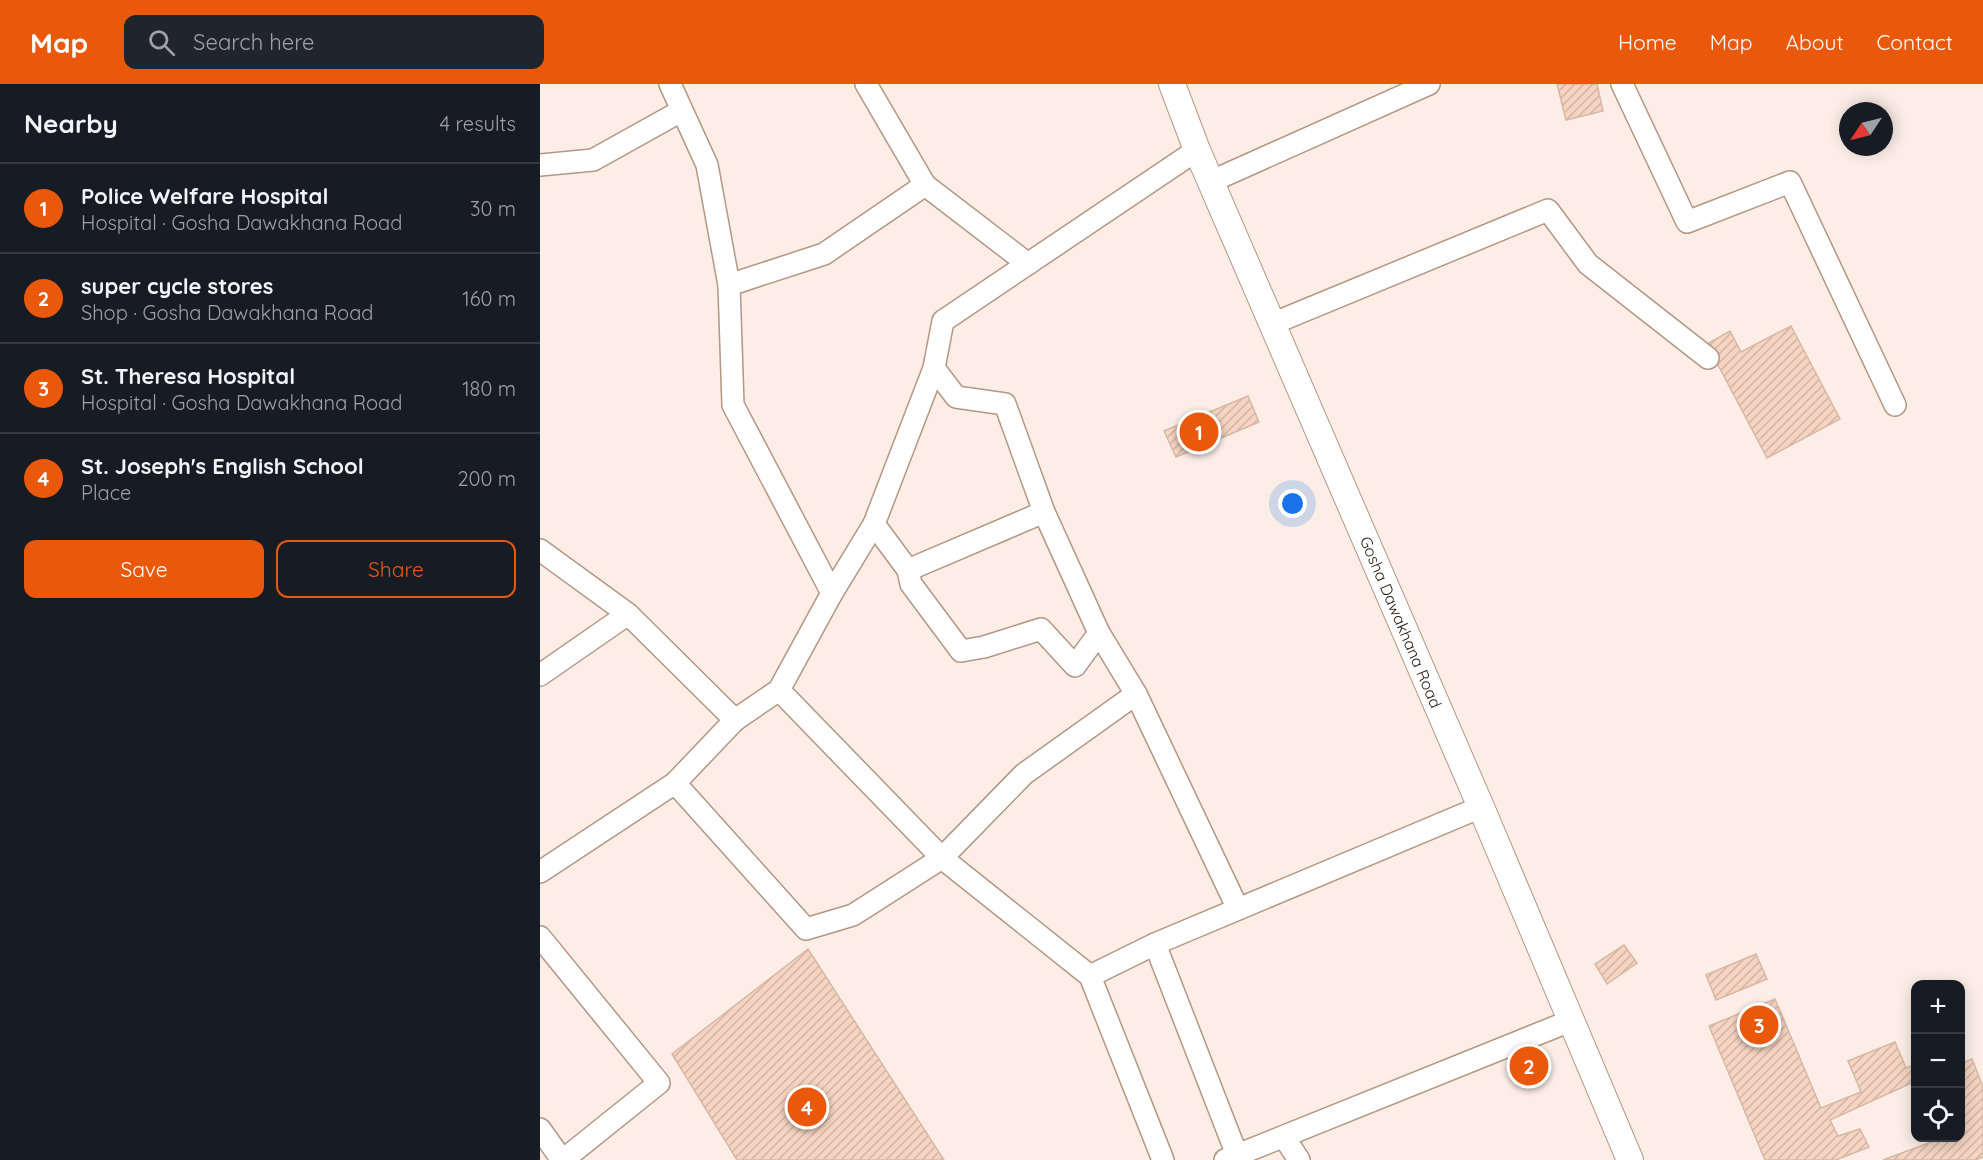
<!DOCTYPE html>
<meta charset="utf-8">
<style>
:root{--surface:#171b24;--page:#20242c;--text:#f1f3f6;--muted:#9ea1a6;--line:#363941;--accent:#ea580c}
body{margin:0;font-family:Quicksand,sans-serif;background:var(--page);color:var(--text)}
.controls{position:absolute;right:18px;bottom:18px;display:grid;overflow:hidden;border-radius:12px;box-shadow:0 3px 15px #0003}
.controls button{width:54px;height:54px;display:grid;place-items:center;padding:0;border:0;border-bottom:2px solid var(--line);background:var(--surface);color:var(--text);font:30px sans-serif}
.compass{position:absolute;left:1299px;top:18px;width:54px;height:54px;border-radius:50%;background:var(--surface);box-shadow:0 3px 15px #0003;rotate:235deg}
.you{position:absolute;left:753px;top:420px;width:21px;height:21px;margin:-15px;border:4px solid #fff;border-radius:50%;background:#1a73e8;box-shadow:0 0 0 9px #1a73e833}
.badge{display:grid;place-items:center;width:39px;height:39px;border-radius:50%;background:var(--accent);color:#fff;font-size:20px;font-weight:700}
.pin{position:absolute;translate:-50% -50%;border:3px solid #fff;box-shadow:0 2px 6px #0006}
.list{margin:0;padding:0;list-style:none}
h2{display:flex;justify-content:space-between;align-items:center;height:78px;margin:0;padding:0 24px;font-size:26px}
h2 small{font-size:20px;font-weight:400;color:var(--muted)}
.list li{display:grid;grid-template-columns:39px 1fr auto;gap:18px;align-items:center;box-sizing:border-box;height:90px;padding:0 24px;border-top:2px solid var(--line)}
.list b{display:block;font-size:22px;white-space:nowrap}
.list p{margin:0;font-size:20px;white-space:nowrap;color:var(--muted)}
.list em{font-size:20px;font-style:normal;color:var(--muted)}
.actions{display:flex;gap:12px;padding:18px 24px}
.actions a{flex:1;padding:14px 0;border:2px solid var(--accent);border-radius:12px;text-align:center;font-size:21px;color:var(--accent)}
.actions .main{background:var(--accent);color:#fff}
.icon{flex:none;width:33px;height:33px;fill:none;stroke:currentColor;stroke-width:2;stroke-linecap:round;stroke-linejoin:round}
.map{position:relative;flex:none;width:1443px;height:1076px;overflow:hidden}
header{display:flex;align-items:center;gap:36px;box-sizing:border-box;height:84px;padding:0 30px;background:var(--accent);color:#fff}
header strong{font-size:28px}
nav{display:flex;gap:33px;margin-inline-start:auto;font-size:21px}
.search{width:420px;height:54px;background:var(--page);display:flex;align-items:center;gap:15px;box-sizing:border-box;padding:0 21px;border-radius:12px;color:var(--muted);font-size:22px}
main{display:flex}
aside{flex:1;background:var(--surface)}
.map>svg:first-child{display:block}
.building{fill:url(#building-hatch);stroke:#d7b8a5;stroke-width:1.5}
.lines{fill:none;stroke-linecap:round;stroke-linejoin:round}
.minor-casing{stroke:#b49684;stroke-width:24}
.tertiary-casing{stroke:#b49684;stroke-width:28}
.minor{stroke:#fff;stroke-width:21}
.tertiary{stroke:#fff;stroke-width:26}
.labels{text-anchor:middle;stroke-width:6;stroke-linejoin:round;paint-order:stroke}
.street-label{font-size:16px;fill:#221710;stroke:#fff}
</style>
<header>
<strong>Map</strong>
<div class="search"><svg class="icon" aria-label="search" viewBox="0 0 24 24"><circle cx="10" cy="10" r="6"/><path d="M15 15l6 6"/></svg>Search here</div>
<nav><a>Home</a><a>Map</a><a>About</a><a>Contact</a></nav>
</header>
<main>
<aside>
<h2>Nearby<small>4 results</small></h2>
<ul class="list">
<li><span class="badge">1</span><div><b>Police Welfare Hospital</b><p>Hospital · Gosha Dawakhana Road</p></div><em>30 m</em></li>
<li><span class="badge">2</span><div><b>super cycle stores</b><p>Shop · Gosha Dawakhana Road</p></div><em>160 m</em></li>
<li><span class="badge">3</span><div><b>St. Theresa Hospital</b><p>Hospital · Gosha Dawakhana Road</p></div><em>180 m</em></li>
<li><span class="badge">4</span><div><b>St. Joseph's English School</b><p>Place</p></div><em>200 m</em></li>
</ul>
<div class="actions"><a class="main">Save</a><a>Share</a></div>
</aside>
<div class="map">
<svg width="1443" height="1076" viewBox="0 0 1443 1076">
<defs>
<pattern id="building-hatch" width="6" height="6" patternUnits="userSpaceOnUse" patternTransform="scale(1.5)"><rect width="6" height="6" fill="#f5d4c1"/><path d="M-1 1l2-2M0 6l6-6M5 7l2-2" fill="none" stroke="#d2b5a5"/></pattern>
</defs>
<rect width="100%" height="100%" fill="#fceee7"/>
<g class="building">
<polygon points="1017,0 1057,0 1063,27 1026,36"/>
<polygon points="1251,242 1300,335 1227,374 1167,260 1190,247 1201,268"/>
<polygon points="708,312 719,338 636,373 624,347"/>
<polygon points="1084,861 1097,879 1067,900 1055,880"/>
<polygon points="268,865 404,1076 197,1076 132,970"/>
<polygon points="1216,870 1227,895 1176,916 1166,891"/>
<polygon points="1235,915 1281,1024 1321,1008 1308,977 1355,958 1366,984 1376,980 1376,997 1290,1036 1298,1052 1320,1045 1329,1063 1296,1076 1225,1076 1169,942"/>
<polygon points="1432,975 1443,1003 1443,1073 1436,1076 1343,1076 1402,1054 1420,1054 1420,980"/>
</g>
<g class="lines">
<g class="minor-casing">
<g id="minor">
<polyline points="130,0 167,81 189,201 193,321 292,509"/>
<polyline points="1082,0 1147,138 1250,98 1355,321"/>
<polyline points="0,81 53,76 141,27"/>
<polyline points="670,98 889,0"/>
<polyline points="385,101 488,180"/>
<polyline points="189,201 284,170 385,101 326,0"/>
<polyline points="732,240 1008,126 1048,180 1168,274"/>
<polyline points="394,284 416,313 465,320 504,428 559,549 596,610 698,825"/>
<polyline points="334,440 368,486 504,428"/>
<polyline points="0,466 88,530 195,636"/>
<polyline points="368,486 371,500 421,567 444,563 501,545 535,582 559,549"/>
<polyline points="0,591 88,530"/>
<polyline points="239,606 402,774 550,892 623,1076"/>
<polyline points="135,699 266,845 313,831 402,774 484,690 596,610"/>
<polyline points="0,788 135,699 195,636 239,606 292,509 334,440 394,284 403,237 657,66"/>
<polyline points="0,853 119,999 23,1076"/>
<polyline points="615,860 697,1071"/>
<polyline points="550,892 615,860 941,723"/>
<polyline points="0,1045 22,1076"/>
<polyline points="744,1053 759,1076"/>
<polyline points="685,1076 1030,937"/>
</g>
</g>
<g class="tertiary-casing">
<polyline id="tertiary" points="632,0 657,66 941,723 1090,1076"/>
</g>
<use href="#minor" class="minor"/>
<use href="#tertiary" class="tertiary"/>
</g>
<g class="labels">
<g class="street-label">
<text transform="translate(861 538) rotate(67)" y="6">Gosha Dawakhana Road</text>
</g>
</g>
</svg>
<div class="controls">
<button>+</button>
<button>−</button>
<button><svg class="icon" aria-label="locate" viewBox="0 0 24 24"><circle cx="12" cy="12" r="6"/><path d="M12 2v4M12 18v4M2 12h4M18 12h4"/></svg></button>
</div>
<svg class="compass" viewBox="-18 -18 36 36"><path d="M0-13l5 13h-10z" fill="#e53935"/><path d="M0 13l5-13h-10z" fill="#9ea1a6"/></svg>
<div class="you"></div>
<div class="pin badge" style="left:659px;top:348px">1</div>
<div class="pin badge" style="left:989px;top:982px">2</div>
<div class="pin badge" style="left:1219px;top:941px">3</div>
<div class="pin badge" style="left:267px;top:1023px">4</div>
</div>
</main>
